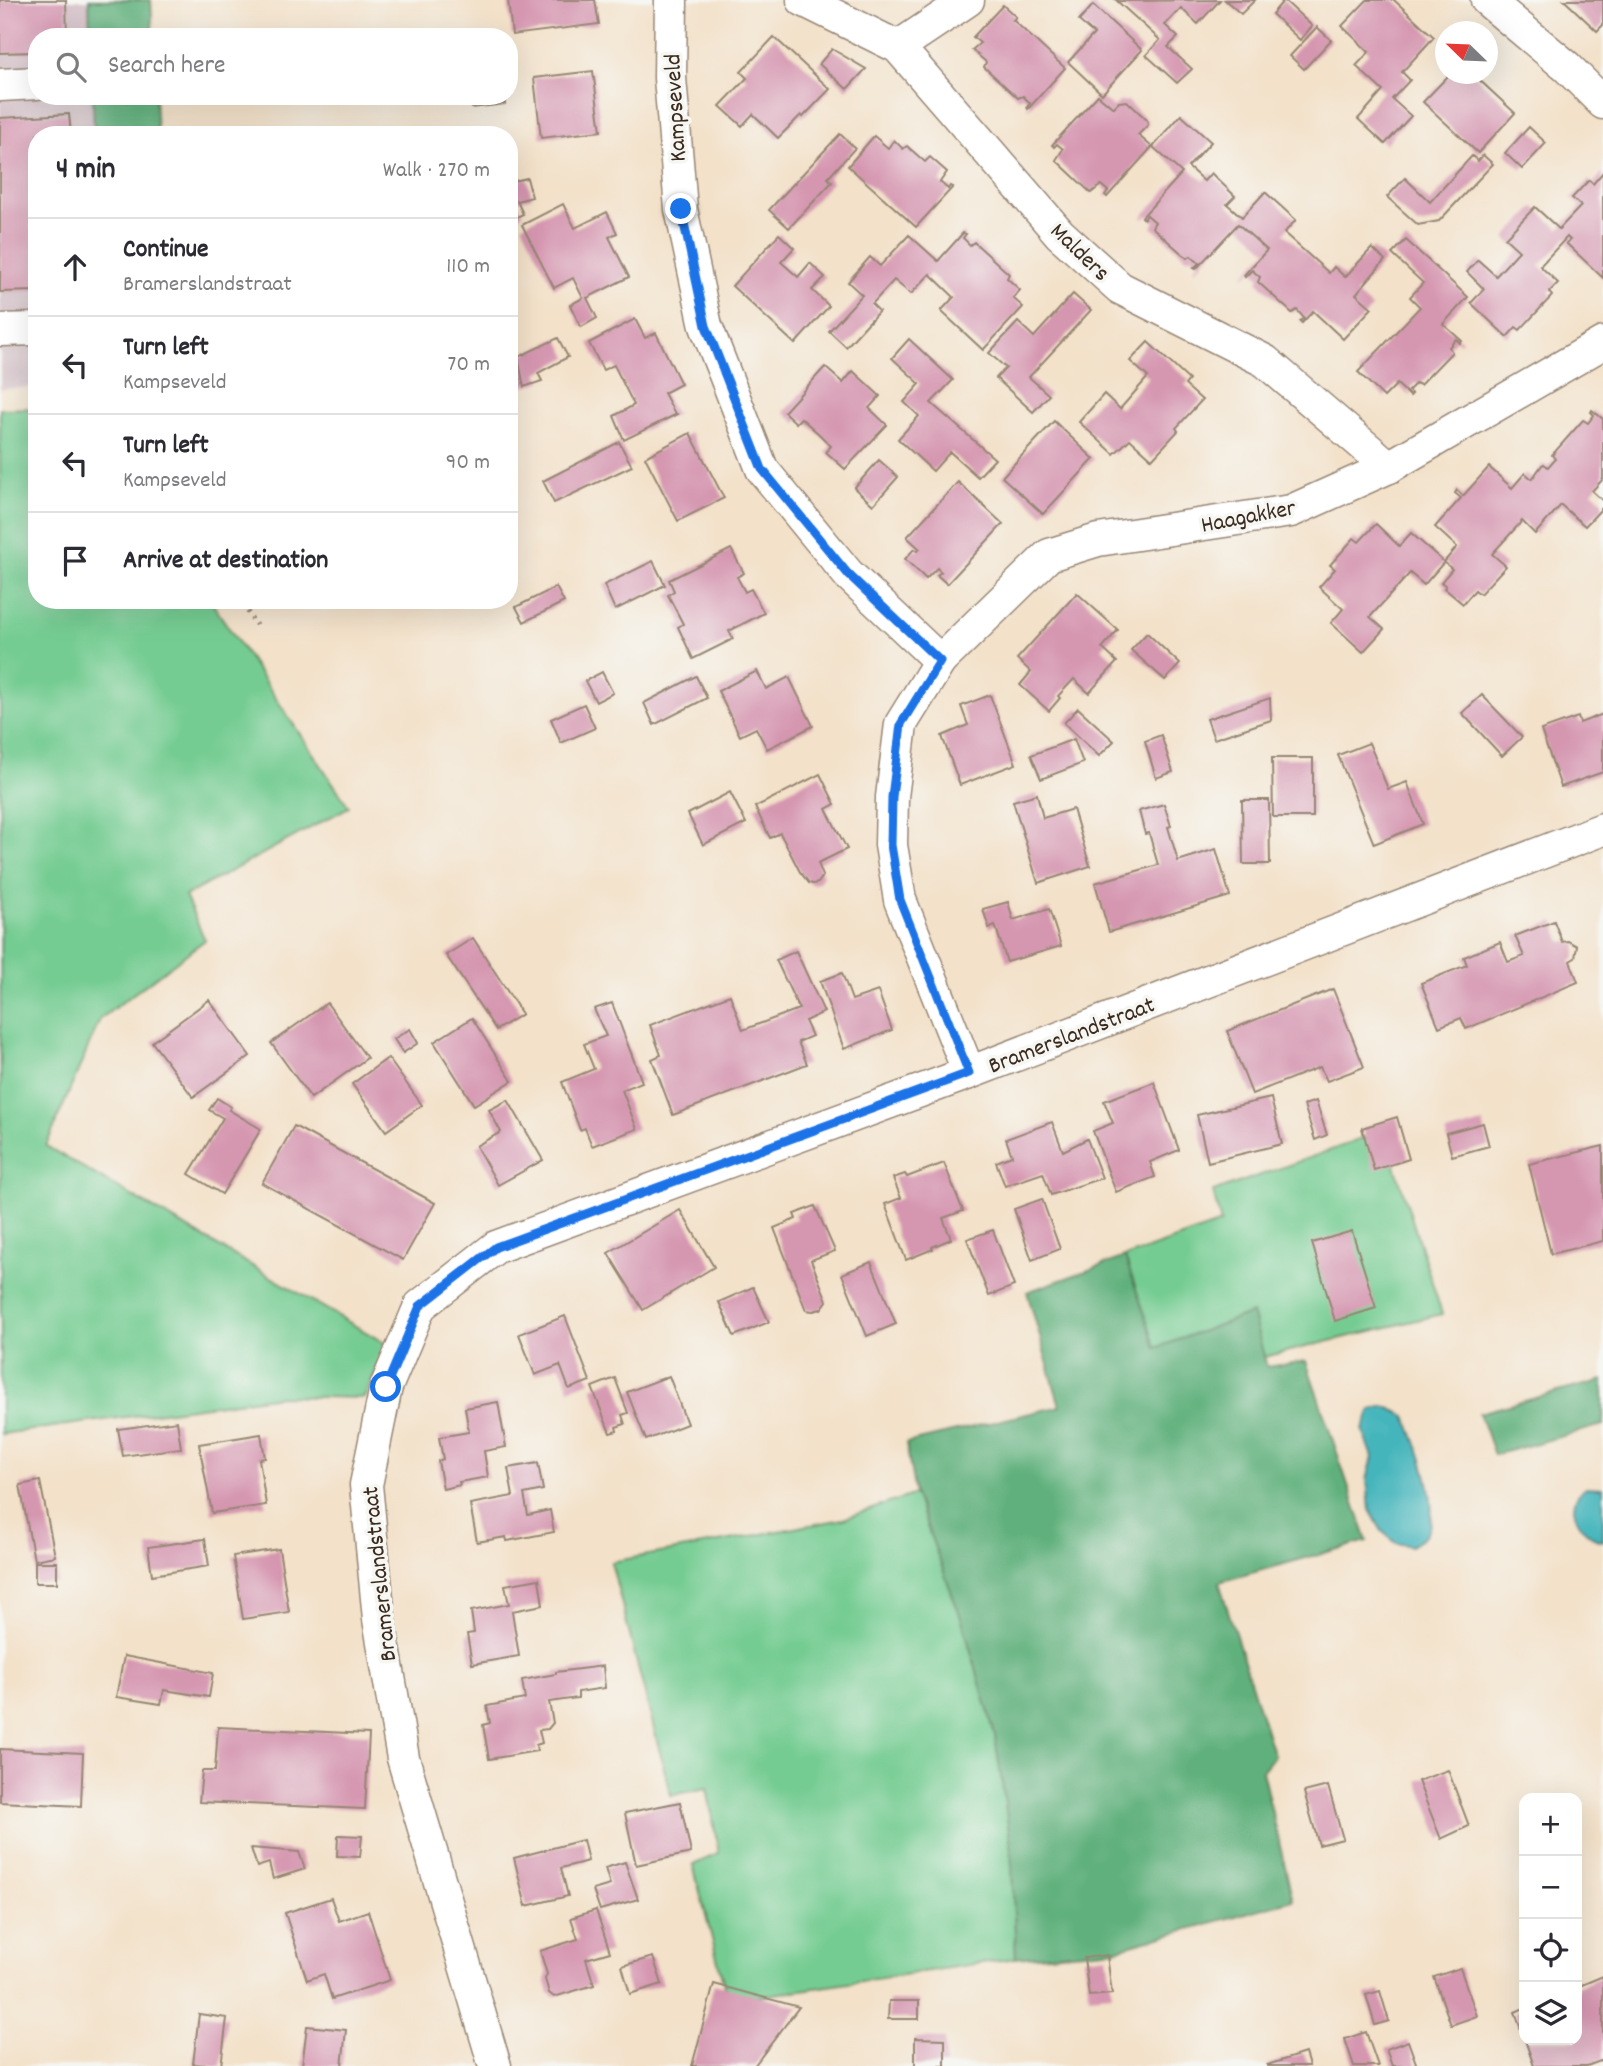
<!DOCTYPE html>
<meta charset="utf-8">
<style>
:root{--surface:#fff;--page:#f2f2f3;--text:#2b2b33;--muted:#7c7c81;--line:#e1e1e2}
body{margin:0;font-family:Dekko,sans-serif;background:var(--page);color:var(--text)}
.controls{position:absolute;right:21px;bottom:21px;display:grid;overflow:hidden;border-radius:14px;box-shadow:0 7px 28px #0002}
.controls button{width:63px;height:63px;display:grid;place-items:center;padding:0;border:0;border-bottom:2px solid var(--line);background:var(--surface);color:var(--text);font:35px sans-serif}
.compass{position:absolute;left:1435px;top:21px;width:63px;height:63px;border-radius:50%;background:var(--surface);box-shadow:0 7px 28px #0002;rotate:293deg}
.stop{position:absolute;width:21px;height:21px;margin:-16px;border:5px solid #1a73e8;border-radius:50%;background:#fff}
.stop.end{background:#1a73e8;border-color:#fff;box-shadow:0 2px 7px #0008}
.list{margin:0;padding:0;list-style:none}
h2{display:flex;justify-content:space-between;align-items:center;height:91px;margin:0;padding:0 28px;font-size:30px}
h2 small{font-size:23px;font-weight:400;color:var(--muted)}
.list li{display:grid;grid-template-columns:46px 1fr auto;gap:21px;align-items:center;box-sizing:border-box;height:98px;padding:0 28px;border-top:2px solid var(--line)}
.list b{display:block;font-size:26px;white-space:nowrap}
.list p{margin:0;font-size:23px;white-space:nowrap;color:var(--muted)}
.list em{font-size:23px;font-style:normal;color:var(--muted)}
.icon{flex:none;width:38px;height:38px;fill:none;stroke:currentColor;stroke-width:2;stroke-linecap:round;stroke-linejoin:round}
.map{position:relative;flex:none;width:1603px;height:2066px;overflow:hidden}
.search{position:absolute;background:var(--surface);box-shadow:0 7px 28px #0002;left:28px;top:28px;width:490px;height:77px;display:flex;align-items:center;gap:18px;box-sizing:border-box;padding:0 24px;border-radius:28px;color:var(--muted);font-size:26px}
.panel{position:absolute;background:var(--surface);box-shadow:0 7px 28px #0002;left:28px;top:126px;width:490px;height:483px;border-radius:28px}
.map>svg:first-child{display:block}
.industrial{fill:#d2bdc5}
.green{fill:#74cc92;stroke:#587b58;stroke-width:2}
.forest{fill:#5fb07c;stroke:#4d6d4d;stroke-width:2}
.water{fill:#45b5bc;stroke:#40706d;stroke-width:2}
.building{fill:#d596b0}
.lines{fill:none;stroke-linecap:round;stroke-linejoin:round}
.street-casing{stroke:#978674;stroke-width:35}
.path{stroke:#978674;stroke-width:4.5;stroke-dasharray:2 5;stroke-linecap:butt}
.street{stroke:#fff;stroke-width:32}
.route{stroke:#1a73e8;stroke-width:9}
.labels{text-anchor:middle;stroke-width:7;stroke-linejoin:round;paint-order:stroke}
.street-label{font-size:24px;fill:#3b2a1e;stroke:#f6f6f2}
</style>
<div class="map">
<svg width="1603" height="2066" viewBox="0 0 1603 2066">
<rect width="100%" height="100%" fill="#f6f6f2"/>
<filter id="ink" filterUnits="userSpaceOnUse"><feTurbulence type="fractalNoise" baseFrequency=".0143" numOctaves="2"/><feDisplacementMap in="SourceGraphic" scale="14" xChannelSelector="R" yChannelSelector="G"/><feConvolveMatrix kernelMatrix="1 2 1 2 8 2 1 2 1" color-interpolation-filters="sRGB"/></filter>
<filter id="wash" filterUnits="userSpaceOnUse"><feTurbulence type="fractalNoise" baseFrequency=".00686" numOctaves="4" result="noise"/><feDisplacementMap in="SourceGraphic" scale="28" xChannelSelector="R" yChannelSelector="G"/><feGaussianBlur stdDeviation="1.57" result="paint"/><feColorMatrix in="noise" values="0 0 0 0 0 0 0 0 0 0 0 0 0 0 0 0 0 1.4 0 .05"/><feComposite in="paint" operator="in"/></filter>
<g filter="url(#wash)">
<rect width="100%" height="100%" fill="#f3e1c9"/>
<polygon class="industrial" points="0,0 89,0 90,37 37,37 37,96 93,96 94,135 37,135 37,387 0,389"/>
<g class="green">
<polygon points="37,408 37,600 210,600 349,807 185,896 205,940 100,1019 46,1146 388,1345 364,1398 280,1396 1,1434 0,409"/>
<polygon points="1384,1131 1442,1314 1264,1357 1252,1313 1156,1348 1125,1257 1221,1223 1213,1192"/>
<polygon points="915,1494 963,1623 995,1735 1011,1844 1016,1958 728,2001 693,1865 719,1853 707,1788 671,1795 611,1562 843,1519"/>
</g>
<g class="forest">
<polygon points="89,0 151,0 153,37 90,37"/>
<polygon points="93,96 155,96 157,135 94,135"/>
<polygon points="1125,1257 1156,1348 1252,1313 1267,1367 1306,1361 1367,1541 1219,1582 1274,1756 1262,1771 1293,1900 1117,1949 1016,1958 1011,1845 995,1735 963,1623 915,1494 906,1443 1060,1406 1027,1292"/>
<polygon points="1603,1380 1603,1425 1494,1455 1479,1413"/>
</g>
<g class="water">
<path d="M 1385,1406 L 1406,1416 C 1417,1443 1444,1510 1425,1536 C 1421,1540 1416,1543 1411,1546 L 1396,1543 L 1382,1531 L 1370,1510 L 1367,1480 L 1373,1457 L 1363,1430 L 1371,1410 Z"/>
<path d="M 1586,1487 L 1603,1488 L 1603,1541 C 1580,1535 1561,1504 1586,1487 Z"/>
</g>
<g id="blocks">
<g class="building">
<polygon points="0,0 66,0 67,37 37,37 37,52 0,53"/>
<polygon points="508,0 595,0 599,24 512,35"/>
<polygon points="1116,0 1121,1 1220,0 1198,24 1181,8 1165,25 1178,37 1168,47 1192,69 1177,83 1146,55 1160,40"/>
<polygon points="1225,0 1255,0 1241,14"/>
<polygon points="1284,0 1312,26 1300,40 1272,14"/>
<polygon points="1367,0 1394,0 1434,37 1402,72 1410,80 1392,99 1411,116 1385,144 1358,119 1383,91 1356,66 1369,52 1342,26"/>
<polygon points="1564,0 1603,0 1603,25 1597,31"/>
<polygon points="1003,5 1016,17 1013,20 1065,68 1028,109 1027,107 1030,103 1023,96 1018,98 984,67 986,62 972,50 980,43 973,37"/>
<polygon points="1093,5 1142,50 1102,94 1068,62 1094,34 1079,21"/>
<polygon points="1317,27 1331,40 1304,69 1290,56"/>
<polygon points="774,37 830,89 803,117 801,115 778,138 753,114 742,126 720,106 747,78 741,72"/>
<polygon points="832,49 866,69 847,89 819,64"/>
<polygon points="593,71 601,131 541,138 534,78"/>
<polygon points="1450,74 1473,74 1515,113 1478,153 1423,102"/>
<polygon points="1098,95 1111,106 1114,107 1119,102 1127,101 1147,120 1148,125 1138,135 1152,147 1107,197 1105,195 1108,191 1101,185 1091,193 1056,160 1063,149 1057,144 1054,147 1052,145"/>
<polygon points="470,96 505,96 505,104 472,108"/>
<polygon points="69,114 71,135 37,135 37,291 0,292 0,118"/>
<polygon points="1181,115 1211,142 1188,167 1204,181 1211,173 1235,196 1227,204 1242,217 1265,192 1296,220 1284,233 1329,273 1334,267 1345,277 1372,248 1385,260 1356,294 1372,308 1343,339 1313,311 1302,323 1300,321 1304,318 1297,310 1292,313 1258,282 1260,277 1252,270 1245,277 1244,275 1267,250 1238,224 1196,269 1194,268 1199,263 1191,256 1187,258 1170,243 1152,227 1155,222 1147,215 1144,219 1142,217 1182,173 1153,147"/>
<polygon points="1529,127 1546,143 1522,169 1505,153"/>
<polygon points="840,134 855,148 828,178 832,182 789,228 769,210"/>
<polygon points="874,136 888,148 894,140 903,149 907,146 925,162 930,157 947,172 940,182 948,189 950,186 953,187 916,227 848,166"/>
<polygon points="1483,155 1493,164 1439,221 1418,225 1387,197 1405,178 1430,202 1472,156 1478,161"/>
<polygon points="1603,172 1603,278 1566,243 1570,240 1567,237 1540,266 1558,283 1549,292 1552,296 1520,330 1516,327 1507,337 1471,303 1484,289 1467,272 1478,260 1496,276 1519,251 1505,238 1535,207 1559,229 1581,206 1572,198 1589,180 1593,184"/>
<polygon points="527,178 532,197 517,201 523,214 509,221 509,182"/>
<polygon points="563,204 575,228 607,212 617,233 609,237 629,277 587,298 597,318 581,327 570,305 583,298 573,278 554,288 522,225"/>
<polygon points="963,233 966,234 963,238 970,245 974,242 1009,274 1007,278 1020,290 1013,298 1023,307 983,350 941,311 954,297 930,274 911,294 894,280 872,304 879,311 846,347 829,331 862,295 848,282 870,257 880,266 909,235 938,261"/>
<polygon points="779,234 794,248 781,262 798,277 810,263 825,277 812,290 829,306 795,344 732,286"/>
<polygon points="1406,240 1468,297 1443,324 1462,341 1460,343 1456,339 1449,347 1452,352 1420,385 1416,383 1408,391 1412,394 1410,396 1397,384 1384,397 1358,372 1420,307 1410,297 1423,283 1392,254"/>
<polygon points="1073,294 1091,310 1029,377 1049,395 1033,412 996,378 1006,368 989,353 1018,322 1034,337"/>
<polygon points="635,319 645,338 656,333 681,384 664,393 674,412 677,414 624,440 614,416 634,405 614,365 603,370 589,343"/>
<polygon points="558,338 568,357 538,373 542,381 524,387 518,357"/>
<polygon points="909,339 953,380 931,403 995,459 978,477 950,452 933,471 898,439 919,416 904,402 920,384 892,358"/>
<polygon points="1148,342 1189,380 1185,385 1202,400 1176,428 1178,431 1152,459 1130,439 1114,454 1079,422 1104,394 1120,409 1148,377 1130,361"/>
<polygon points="825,367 843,383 853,371 880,396 869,408 887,425 845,469 826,452 831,446 820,435 801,418 796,423 784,412"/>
<polygon points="1592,410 1603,419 1603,479 1592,491 1603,501 1603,507 1585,526 1561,505 1535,534 1522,521 1492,554 1506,566 1480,594 1475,590 1463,604 1444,588 1446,586 1441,582 1452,569 1444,562 1457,547 1435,527 1461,498 1455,493 1457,490 1463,496 1489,467 1512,488 1525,473 1532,479 1542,465 1544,464 1548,467 1555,459 1552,455 1583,420 1588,423 1594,415 1591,412"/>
<polygon points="1054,421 1094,459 1043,514 1002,477"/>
<polygon points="690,433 724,498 678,521 645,457"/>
<polygon points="619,442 632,466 554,503 543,481"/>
<polygon points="879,460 898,477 873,505 854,488"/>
<polygon points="958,482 1003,524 947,584 937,575 941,572 937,568 926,579 905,559 914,549 917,551 920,549 907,537"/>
<polygon points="1376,524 1399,546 1411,533 1444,562 1424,585 1410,573 1370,617 1384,629 1363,652 1331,623 1343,609 1319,587 1335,569 1330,565 1354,538 1359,542"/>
<polygon points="731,549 744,573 737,577 745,592 751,589 764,613 729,631 733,639 693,659 678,627 683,624 668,595 674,591 669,580"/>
<polygon points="653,561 665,585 615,610 604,585"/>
<polygon points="556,587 564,602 524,622 516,607"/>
<polygon points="1077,593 1118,630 1102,648 1117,662 1089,693 1074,679 1058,696 1060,698 1049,711 1020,685 1031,672 1017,659"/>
<polygon points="1147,633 1180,664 1165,680 1131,650"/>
<polygon points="757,671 766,689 789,677 813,726 767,749 756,728 740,736 718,691"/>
<polygon points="602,672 613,693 596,702 585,681"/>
<polygon points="696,676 707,698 654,725 644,703"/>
<polygon points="990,695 1016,764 960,785 942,736 968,725 961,706"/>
<polygon points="1482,695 1522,737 1502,756 1462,713"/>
<polygon points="1270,698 1271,720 1214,739 1207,719"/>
<polygon points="584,704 595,728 561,743 551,719"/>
<polygon points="1078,708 1114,741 1099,756 1064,723"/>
<polygon points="1603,714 1603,772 1561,787 1541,730 1578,717 1580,723"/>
<polygon points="1161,735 1173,772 1156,778 1145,741"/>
<polygon points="1074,739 1083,763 1041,779 1031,755"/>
<polygon points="1369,743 1388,789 1407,782 1423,824 1374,844 1338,755"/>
<polygon points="1272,758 1313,758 1313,817 1273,817"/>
<polygon points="820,774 835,804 826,809 847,849 818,863 823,876 818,883 813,884 809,883 800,872 780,833 770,838 755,807"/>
<polygon points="730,792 746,823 703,845 688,814"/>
<polygon points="1037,794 1043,818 1073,809 1090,866 1038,883 1013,801"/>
<polygon points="1242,800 1269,800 1270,864 1243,864"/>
<polygon points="1164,804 1171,826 1168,827 1178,861 1216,849 1230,896 1109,932 1095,883 1158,865 1149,833 1145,834 1139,811"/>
<polygon points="1008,902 1013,920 1049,909 1061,946 1007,962 995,925 989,928 983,909"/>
<polygon points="1554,921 1562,942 1568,941 1577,946 1575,958 1570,961 1578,982 1466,1029 1461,1018 1439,1027 1421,983 1467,965 1464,957 1500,942 1508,962 1524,956 1515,936"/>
<polygon points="473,938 522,1014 496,1030 446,955"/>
<polygon points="796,951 824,1012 805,1021 812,1036 798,1042 807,1064 673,1115 652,1059 661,1055 650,1025 730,995 743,1030 799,1009 776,960"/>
<polygon points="842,973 852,1000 878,991 892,1030 844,1049 820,981"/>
<polygon points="1333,989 1364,1067 1327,1081 1320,1067 1252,1094 1227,1031"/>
<polygon points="209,1000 250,1056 193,1097 152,1042"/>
<polygon points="327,1003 367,1058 311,1098 271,1043"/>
<polygon points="612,1003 642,1082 622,1090 637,1129 592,1146 585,1128 580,1130 562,1082 594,1069 584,1044 606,1036 594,1009"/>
<polygon points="472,1018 512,1081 474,1105 434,1042"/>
<polygon points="410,1029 418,1043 403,1053 394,1039"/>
<polygon points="388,1058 422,1105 386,1131 352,1084"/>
<polygon points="1154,1082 1179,1150 1150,1162 1155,1177 1116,1192 1093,1131 1113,1123 1104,1101"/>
<polygon points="217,1098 231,1107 229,1110 261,1129 222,1194 189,1174 223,1118 209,1110"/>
<polygon points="1271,1098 1282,1144 1208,1162 1197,1115"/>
<polygon points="508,1100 543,1160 498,1185 476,1146 501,1132 489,1110"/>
<polygon points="1316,1101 1327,1135 1315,1140 1304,1105"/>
<polygon points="1397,1117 1409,1159 1374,1170 1362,1128"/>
<polygon points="1052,1122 1063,1151 1087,1139 1102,1178 1051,1195 1043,1173 1005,1186 996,1162 1012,1156 1006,1139"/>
<polygon points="1483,1123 1489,1146 1452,1156 1446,1133"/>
<polygon points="294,1126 435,1203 403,1260 262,1183"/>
<polygon points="1603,1146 1603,1241 1551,1254 1529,1164"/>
<polygon points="944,1163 963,1211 943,1218 951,1239 932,1247 933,1249 906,1260 885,1204 901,1198 893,1178 905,1174 907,1177"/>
<polygon points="1042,1199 1060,1249 1032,1260 1014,1209"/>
<polygon points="815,1206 835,1251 811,1260 827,1301 821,1309 813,1311 806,1310 774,1228 796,1219 794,1214"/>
<polygon points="680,1210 714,1267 643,1310 608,1253"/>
<polygon points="993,1230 1014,1286 989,1296 967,1239"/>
<polygon points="1352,1231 1376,1308 1335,1321 1312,1243"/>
<polygon points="871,1262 896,1324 867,1336 842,1274"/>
<polygon points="753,1287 769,1322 734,1336 719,1302"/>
<polygon points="565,1316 590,1381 569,1389 560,1365 535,1375 519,1334"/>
<polygon points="669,1376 687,1424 646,1440 627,1392"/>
<polygon points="615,1378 628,1413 622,1415 625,1424 616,1427 617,1431 610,1433 592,1387"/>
<polygon points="498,1402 506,1447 484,1451 488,1477 459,1482 460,1485 443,1489 438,1461 443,1459 439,1437 469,1432 465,1408"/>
<polygon points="177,1421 181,1448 123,1456 118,1429"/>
<polygon points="261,1434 265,1458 259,1459 266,1505 212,1513 199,1444"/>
<polygon points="538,1463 543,1490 524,1494 528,1515 550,1510 554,1532 507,1541 506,1537 477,1542 470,1504 513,1496 508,1468"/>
<polygon points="40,1481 55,1556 34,1560 20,1485"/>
<polygon points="205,1539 209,1566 152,1575 148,1547"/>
<polygon points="279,1549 289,1612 243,1619 233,1556"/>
<rect x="35" y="1562" width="22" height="21"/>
<polygon points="539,1579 543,1605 512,1611 519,1656 472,1664 467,1634 474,1633 471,1611 509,1604 505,1585"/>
<polygon points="124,1656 213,1673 209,1697 164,1690 161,1704 116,1697"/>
<polygon points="603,1666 605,1688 578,1692 578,1698 549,1702 553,1723 548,1729 539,1730 542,1743 536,1745 537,1751 489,1759 483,1725 490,1723 487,1706 525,1699 522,1680 556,1674 556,1672"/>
<polygon points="218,1727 369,1734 365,1809 199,1802 202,1771 215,1771"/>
<polygon points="0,1749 83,1753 81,1806 0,1802"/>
<polygon points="1448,1770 1469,1826 1441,1839 1418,1781"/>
<polygon points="1328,1786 1343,1839 1319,1845 1304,1792"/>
<polygon points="680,1802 691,1853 636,1865 625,1813"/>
<polygon points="338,1835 362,1836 360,1857 337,1856"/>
<polygon points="583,1840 588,1861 561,1868 568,1896 526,1906 514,1858"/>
<polygon points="251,1848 299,1852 305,1869 273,1879 269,1863 257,1867"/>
<polygon points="625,1862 638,1899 600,1910 593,1890 610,1885 605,1868"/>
<polygon points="331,1898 339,1921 368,1911 390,1980 332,1999 324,1974 307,1980 285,1913"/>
<polygon points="596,1910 610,1952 586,1959 594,1985 554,1997 549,1993 545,1979 547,1974 540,1951 578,1939 571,1918"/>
<polygon points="1107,1955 1112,1994 1089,1996 1084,1958"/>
<polygon points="653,1957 662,1984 630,1994 622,1966"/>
<polygon points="1460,1968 1477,2016 1451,2025 1434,1977"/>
<polygon points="1603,1976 1603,2060 1587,2066 1534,2066 1525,2040 1577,2040 1577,1987"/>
<polygon points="714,1984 799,2007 754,2066 692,2066"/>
<polygon points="1380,1991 1389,2021 1375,2025 1366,1995"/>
<polygon points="889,2001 919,2001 919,2019 888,2019"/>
<polygon points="1524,2008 1524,2038 1515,2012"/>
<polygon points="199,2014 227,2018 221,2066 193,2064"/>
<polygon points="307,2026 346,2030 342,2066 302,2066"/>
<polygon points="1366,2032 1378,2066 1354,2066 1345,2039"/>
<polygon points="915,2038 945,2039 945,2066 915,2066"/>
<polygon points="1408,2041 1417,2066 1392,2066 1386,2049"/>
<polygon points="1305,2053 1309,2066 1267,2066 1267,2065"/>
</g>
</g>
</g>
<g filter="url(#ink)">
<use href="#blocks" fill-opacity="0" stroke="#978674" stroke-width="2"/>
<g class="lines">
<g class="street-casing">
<g id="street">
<polyline points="671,0 670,78 681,209 706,326 762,469 848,574 940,661 901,724 892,797 891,845 900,900 969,1073"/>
<polyline points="803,0 898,47 1060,234 1120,288 1265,361 1389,467"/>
<polyline points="1487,0 1567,67 1603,103"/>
<polyline points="898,47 968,0"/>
<polyline points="0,85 37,83"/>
<polyline points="0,330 37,329"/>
<polyline points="940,661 1049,555 1098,540 1291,511 1389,467 1603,343"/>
<polyline points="495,2066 403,1758 379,1619 366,1485 386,1387 420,1306 496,1247 969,1073 1603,829"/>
</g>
</g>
<polyline class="path" points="240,600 256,625"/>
<use href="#street" class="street"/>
</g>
</g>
<g class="lines" filter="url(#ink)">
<polyline class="route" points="386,1387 420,1306 496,1247 969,1073 900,900 891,845 892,797 901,724 940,661 848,574 762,469 706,326 681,209"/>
</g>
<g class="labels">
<g class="street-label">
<text transform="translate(674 108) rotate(-93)" y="8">Kampseveld</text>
<text transform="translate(1081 251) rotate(44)" y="8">Malders</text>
<text transform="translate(1248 515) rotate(-11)" y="8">Haagakker</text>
<text transform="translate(1071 1034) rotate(-21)" y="8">Bramerslandstraat</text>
<text transform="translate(378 1574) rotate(-96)" y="8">Bramerslandstraat</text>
</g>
</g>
</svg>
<div class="controls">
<button>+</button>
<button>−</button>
<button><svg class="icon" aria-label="locate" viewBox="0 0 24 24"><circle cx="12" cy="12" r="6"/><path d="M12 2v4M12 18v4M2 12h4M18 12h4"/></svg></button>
<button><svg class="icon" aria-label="layers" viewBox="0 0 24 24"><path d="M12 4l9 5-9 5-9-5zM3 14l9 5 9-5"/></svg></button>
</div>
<svg class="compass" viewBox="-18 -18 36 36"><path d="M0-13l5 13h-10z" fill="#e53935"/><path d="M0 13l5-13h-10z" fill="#7c7c81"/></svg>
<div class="stop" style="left:386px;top:1387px"></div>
<div class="stop end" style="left:681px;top:209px"></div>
<div class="search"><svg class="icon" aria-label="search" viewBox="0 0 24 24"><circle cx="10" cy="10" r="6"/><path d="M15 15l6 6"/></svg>Search here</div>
<section class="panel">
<h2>4 min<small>Walk · 270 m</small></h2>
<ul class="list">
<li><svg class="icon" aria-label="ahead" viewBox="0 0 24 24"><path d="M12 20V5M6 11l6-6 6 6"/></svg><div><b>Continue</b><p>Bramerslandstraat</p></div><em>110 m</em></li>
<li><svg class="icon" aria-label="left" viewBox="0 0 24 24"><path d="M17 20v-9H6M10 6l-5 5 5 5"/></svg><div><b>Turn left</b><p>Kampseveld</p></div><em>70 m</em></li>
<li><svg class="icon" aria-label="left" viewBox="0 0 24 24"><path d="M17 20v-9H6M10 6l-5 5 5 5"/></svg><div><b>Turn left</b><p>Kampseveld</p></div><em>90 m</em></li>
<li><svg class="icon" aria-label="arrive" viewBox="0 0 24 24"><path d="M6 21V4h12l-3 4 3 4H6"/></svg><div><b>Arrive at destination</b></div></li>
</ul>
</section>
</div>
